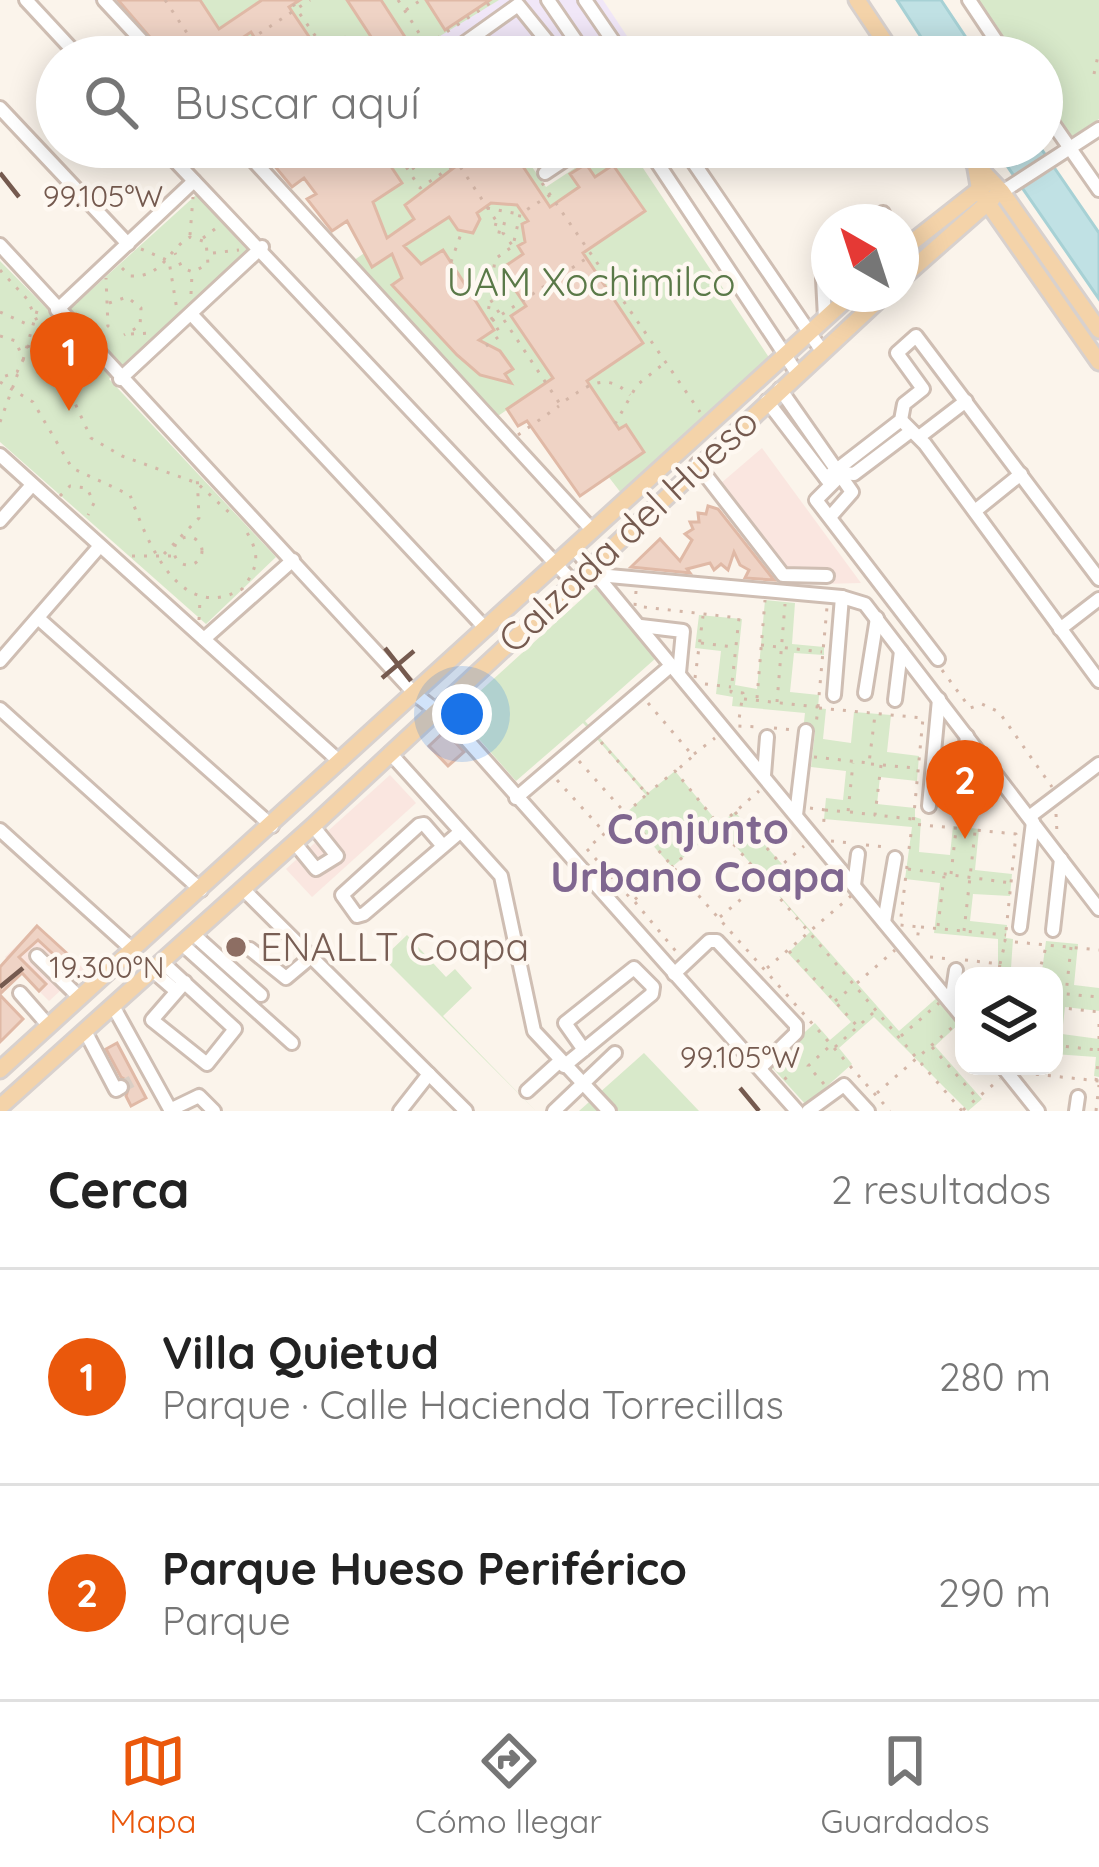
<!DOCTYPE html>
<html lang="es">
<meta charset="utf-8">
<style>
:root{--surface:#fff;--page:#f2f2f2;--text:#222;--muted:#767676;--line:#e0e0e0;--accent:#ea580c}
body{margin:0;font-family:Quicksand,sans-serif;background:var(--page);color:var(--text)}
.controls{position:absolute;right:36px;bottom:36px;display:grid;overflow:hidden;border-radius:24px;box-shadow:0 6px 30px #0003}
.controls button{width:108px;height:108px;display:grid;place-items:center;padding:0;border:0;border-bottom:3px solid var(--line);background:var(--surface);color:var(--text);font:60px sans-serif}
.compass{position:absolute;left:811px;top:204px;width:108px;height:108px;border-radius:50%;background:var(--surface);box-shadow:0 6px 30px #0003;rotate:321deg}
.you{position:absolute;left:462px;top:714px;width:42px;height:42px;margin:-30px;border:9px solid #fff;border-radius:50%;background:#1a73e8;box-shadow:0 0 0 18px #1a73e833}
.badge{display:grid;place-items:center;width:78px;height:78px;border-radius:50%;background:var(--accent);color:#fff;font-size:39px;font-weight:700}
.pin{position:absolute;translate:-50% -99px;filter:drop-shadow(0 3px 6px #0008)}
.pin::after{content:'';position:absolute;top:63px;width:42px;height:36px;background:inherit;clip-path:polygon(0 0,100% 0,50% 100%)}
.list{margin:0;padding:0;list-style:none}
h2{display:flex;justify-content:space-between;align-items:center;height:156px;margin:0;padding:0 48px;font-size:51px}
h2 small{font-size:39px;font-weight:400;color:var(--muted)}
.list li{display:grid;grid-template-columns:78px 1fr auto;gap:36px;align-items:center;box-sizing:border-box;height:216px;padding:0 48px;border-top:3px solid var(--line)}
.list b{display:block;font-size:45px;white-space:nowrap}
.list p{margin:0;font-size:39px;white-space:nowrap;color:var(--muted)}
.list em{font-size:39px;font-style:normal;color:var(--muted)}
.icon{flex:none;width:66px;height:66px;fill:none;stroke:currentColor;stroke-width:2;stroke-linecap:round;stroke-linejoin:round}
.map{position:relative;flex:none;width:1099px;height:1111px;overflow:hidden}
.search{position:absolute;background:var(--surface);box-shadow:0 6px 30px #0003;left:36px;right:36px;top:36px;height:132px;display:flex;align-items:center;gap:30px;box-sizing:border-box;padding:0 42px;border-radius:66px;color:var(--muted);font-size:45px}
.sheet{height:588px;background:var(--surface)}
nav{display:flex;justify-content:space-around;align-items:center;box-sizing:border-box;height:168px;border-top:3px solid var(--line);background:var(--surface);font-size:33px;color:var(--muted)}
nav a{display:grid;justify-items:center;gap:6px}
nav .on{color:var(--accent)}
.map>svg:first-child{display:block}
.commercial{fill:#fae6e0}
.education{fill:#f1e7f8}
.green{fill:#d8e9ca}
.water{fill:#c0e1e4;stroke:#a7d1d5;stroke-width:3}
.building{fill:#efd3c5;stroke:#e0b9a6;stroke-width:3}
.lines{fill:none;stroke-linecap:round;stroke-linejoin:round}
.minor-tunnel{stroke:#dacec4;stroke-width:12;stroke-dasharray:12 6;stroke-linecap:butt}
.minor-casing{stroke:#cfbeb3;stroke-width:18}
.major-casing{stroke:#d8d1ce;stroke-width:21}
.path{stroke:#d4b6a7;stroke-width:3;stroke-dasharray:3 9;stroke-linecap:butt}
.minor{stroke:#fff;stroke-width:12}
.major{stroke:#f4d3a9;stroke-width:15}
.ticks{fill:none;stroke:#755a4f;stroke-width:4.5}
.education-dot{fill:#8d6e63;stroke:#fef8f1;stroke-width:4.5}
.labels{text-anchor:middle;stroke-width:9;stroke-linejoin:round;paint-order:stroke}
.park-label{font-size:39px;fill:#5a7948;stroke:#fef8f1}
.street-label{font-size:39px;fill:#755a4f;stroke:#fef8f1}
.education-label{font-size:39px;fill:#785e54;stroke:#fef8f1;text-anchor:start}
.neighbourhood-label{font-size:42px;font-weight:bold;fill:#806790;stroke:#fef8f1}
.ticks-label{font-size:30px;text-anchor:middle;fill:#755a4f;stroke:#fef8f1;stroke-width:9;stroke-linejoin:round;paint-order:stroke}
</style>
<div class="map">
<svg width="1099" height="1111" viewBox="0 0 1099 1111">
<rect width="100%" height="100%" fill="#fbf4eb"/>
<g class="commercial">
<polygon points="762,448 861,583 783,585 713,490"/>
<polygon points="390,775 416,803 312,897 286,869"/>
<polygon points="37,926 84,969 49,1001 5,957"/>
</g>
<polygon class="education" points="94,0 603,0 641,57 147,57"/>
<g class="green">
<polygon points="153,0 499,0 427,44 435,57 315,57 320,53 295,16 265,55 198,57"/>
<polygon points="967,0 1099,0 1099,119 1062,143 1042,113 1042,57 1005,57"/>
<polygon points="379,147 518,147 546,187 607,147 629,147 770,359 621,493 608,476 644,451 627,425 619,429 543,385 495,418 350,263 386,238 373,202 401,183"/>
<polygon points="196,195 247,250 109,379 276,557 206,624 0,442 0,261 58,320"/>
<polygon points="595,587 656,658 585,721 648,793 675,771 719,824 735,812 782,864 765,879 899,1031 939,996 960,1023 935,1046 982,1099 968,1111 874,1017 839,1048 852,1064 806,1105 769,1064 815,1023 830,1040 851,1022 788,953 810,932 719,827 672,867 625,814 646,795 583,723 516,781 456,713"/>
<polygon points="765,600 795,603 792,644 824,647 824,655 794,653 790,692 819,695 818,708 826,709 823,739 851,743 854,712 891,715 887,752 919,756 917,781 880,777 877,804 915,808 915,817 921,819 919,852 950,855 953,826 979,829 975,870 1012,874 1010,896 973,894 970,921 1007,925 1006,938 1013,939 1011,968 1042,971 1046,941 1078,944 1074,985 1099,988 1099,1011 1065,1007 1062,1034 1099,1039 1099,1077 1094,1076 1096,1057 1054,1054 1054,976 998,976 998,939 934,933 940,883 905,879 912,827 824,819 826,798 843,800 846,771 811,767 815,732 803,731 805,713 732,706 733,697 716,694 721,651 695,648 699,615 742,619 735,685 757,689"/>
<polygon points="407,935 446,977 455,969 472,988 443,1016 536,1111 383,958"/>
<polygon points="644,1053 699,1111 579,1111"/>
</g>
<g class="water">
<polygon points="897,0 941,0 979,57 934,57"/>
<polygon points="994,147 1040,147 1099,233 1099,299"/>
</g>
<g class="building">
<polygon points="118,0 200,0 219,29 262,0 300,0 289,7 320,53 257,57 259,45 251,32 230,46 238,57 167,57"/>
<polygon points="347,0 381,0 405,37 381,52"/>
<polygon points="426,0 490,0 445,30"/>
<polygon points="259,147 379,147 386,158 400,147 442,147 412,166 407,158 392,168 402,183 373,202 387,238 414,219 405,205 464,160 467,165 494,147 510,147 550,207 579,187 570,174 586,164 595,177 613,165 645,211 583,253 643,343 587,381 619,429 626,425 644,452 580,496 527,421 518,426 507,409 553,378 511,316 526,306 501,269 523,254 518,246 525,242 522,224 528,221 517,205 491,203 477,213 480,219 473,233 458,230 449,217 404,246 421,264 443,250 494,330 479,340 500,351 513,369 505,374 511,383 480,375 457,355 392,285 402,278 392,254 372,267 347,221 332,231 307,199 316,194 304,178 292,187"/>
<polygon points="708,506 718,509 774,580 745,578 749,570 740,565 734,552 728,570 721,564 714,570 710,563 687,569 690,573 631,567 660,539 680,561 692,540 685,534 693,529 690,522 699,522 698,513 706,514"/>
<polygon points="445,731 464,752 448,766 429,746"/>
<polygon points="37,926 72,958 65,965 38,940 19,957 46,984 39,991 22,973 0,994 0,967"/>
<polygon points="0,995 23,1019 0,1042"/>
<polygon points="117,1043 146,1098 131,1106 126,1096 130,1083 121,1077 106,1049"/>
</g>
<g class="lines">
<polyline class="minor-tunnel" points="121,1087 136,1079"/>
<g class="minor-casing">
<g id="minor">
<polyline points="26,0 79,57"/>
<polyline points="104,0 157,57"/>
<polyline points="548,0 587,57"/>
<polyline points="585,0 624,57"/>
<polyline points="969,0 1007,57"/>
<polyline points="445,57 518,5 560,57"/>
<polyline points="0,108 128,244"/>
<polyline points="1042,108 1099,190"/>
<polyline points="162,147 572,581"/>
<polyline points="241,147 593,531"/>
<polyline points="647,147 797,373"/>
<polyline points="683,147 822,351"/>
<polyline points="527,148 528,147"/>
<polyline points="545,173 584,147"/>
<polyline points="1002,192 1099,129"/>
<polyline points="873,222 883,213"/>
<polyline points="0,245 415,694 452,723 797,1111"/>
<polyline points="57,310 194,181"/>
<polyline points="192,315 486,629"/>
<polyline points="825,318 823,279 829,263"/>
<polyline points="120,379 262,247"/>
<polyline points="780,389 852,492 830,517"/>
<polyline points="767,401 829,482"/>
<polyline points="901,420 925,444 1099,681"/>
<polyline points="911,431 854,474 843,473 816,500 938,659"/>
<polyline points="919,437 966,401"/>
<polyline points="0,455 340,762"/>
<polyline points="697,464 783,575 827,576"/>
<polyline points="826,478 901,420 904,404 923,389 897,353 916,336 1099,579"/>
<polyline points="975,511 1021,474"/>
<polyline points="0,521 32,485"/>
<polyline points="574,548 964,1019"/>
<polyline points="598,575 842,597 865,604 1099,909"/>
<polyline points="38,618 272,826"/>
<polyline points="641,626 683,631 679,673"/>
<polyline points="1060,629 1099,599"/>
<polyline points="204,639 293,560"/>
<polyline points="0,661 99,547"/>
<polyline points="865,693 877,618"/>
<polyline points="834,695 842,597"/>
<polyline points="895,700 901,651"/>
<polyline points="0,709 201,890"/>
<polyline points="390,753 501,876 534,1031 609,1111"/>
<polyline points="764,775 767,737"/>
<polyline points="516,798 667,669"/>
<polyline points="929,806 939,699"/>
<polyline points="959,811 967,736"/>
<polyline points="796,815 806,731"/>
<polyline points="1029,817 1099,764"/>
<polyline points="0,830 134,951"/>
<polyline points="294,842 316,869 337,856 313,826"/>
<polyline points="443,846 424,824 419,825 342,895 357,916 364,914 460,832"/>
<polyline points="854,885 858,854"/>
<polyline points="243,889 466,1111"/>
<polyline points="884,922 895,858"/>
<polyline points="1020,927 1033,822"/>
<polyline points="1053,930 1061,859"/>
<polyline points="193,934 261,995"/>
<polyline points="182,944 292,1043"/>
<polyline points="250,949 286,978 311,957"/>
<polyline points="37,956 80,998"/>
<polyline points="162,962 235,1029 207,1064 152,1020 185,982"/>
<polyline points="153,971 176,991"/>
<polyline points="674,974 709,941 717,941 796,1025 796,1033 760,1068"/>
<polyline points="20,993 48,1025"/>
<polyline points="951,1003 956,970"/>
<polyline points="113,1006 171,1111"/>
<polyline points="85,1031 116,1090 121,1087"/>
<polyline points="564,1066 652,994 653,987 634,968 565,1023 584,1050"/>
<polyline points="1002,1066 1038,1111"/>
<polyline points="527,1091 560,1061"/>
<polyline points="170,1110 199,1096 214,1111"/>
<polyline points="400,1111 429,1074"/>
<polyline points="554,1111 615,1053"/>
<polyline points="808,1111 844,1085 868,1111"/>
<polyline points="1076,1111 1078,1097"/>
</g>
</g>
<g class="major-casing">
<g id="major">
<polyline points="857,0 895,57"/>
<polyline points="959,147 1002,192 1099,330"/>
<polyline points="976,169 980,192 1099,362"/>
<polyline points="901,251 985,185"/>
<polyline points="901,279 993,198"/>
<polyline points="0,1070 852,294"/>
<polyline points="0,1107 313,826 885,294"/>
</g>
</g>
<g class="path">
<polyline points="165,0 203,57"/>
<polyline points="398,0 433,55"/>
<polyline points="293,4 330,57"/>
<polyline points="406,10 421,0"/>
<polyline points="427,45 495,0"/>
<polyline points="330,55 334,41 346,37 356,45 356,57"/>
<polyline points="245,57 239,47 310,0"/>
<polyline points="391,57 420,38"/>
<polyline points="1094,74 1099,51"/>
<polyline points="393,147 420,188 481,147"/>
<polyline points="447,147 497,222 506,224 503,233 512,245"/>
<polyline points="592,157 607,147"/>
<polyline points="412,169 444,148"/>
<polyline points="542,183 700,412"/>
<path d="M 550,195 L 520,214 L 513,246 L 495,259 L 490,299 L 560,404 C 585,388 604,369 630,395"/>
<polyline points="487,208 519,214"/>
<polyline points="496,223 494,231 503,233"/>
<polyline points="190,235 193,197"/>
<polyline points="203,238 219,226"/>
<polyline points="141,249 169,261 177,310"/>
<polyline points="213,253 239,250"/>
<polyline points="451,262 462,231"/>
<path d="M 122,268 L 130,276 C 163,278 167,250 190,237 L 206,242 L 208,264 L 193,272 L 182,268 L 175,253"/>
<polyline points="0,270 27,299 91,438 122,456 197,483 234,517"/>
<polyline points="191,294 192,274"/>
<polyline points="109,303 127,297 141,308 140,326 124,335"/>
<polyline points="0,312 31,326"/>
<polyline points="492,321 590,256"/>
<polyline points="131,334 151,333"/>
<polyline points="98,335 108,326 106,278"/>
<polyline points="0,336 16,341 23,360 17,372 0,378"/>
<polyline points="27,346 95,366"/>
<polyline points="486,346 501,335 488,312 490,301"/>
<polyline points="23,360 39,304"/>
<path d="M 0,382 L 33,402 L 72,468 L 130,495 C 147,541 179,625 242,589 C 260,566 260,552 244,528"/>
<polyline points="0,422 18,373"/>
<polyline points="615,424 637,385 662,365"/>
<polyline points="518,435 559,406"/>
<polyline points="60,496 70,486 87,488 94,503 88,515"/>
<circle cx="188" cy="551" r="14"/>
<polyline points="164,554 199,518 197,473"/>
<polyline points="132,556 174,556"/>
<polyline points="636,591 635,606 739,618 731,692 743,693 738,726 759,727"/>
<polyline points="199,620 200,600"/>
<polyline points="701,643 733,647"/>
<polyline points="761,645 822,652"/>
<polyline points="942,670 970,708 982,704 999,712 1052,787"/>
<polyline points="695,678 703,616"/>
<polyline points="705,684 731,687"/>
<polyline points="757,698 765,600"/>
<polyline points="744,699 818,707 816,725"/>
<polyline points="777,702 785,604"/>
<polyline points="648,703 693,756 676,771"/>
<polyline points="818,707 827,607"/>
<polyline points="819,708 923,718 913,824 1016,834 1005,941 1099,950"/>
<polyline points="774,728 794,730"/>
<polyline points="601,742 647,794 605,833"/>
<polyline points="694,754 715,738"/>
<polyline points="814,757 869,763 875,715"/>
<polyline points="579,761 890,1111"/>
<polyline points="871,764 915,768"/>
<polyline points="881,765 875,815 912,819"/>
<polyline points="557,780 605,833 589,847"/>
<polyline points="810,808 825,810 823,828"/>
<polyline points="825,810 848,812 853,763"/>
<polyline points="735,812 781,864"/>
<polyline points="850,812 875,815"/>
<polyline points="1056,814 1057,833"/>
<polyline points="721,824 759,791"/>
<polyline points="718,826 962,1111"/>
<polyline points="831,841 851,843"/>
<polyline points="866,845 887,847"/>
<polyline points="587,849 633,901 719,825 675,771 647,794"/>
<polyline points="909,849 912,826"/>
<polyline points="907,866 900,925 919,927 917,941"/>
<polyline points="908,869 1011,883"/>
<polyline points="951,874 956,830"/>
<polyline points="635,902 679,955"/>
<polyline points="720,917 804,846"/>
<polyline points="938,926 944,876"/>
<polyline points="921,927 1006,935"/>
<polyline points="964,931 975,832"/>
<polyline points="1071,947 1066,994 1099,997"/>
<polyline points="789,951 858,1027"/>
<polyline points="930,957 950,959"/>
<polyline points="965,960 1000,964 998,976"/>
<polyline points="1000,964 1005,943"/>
<polyline points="767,968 851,896"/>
<polyline points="999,970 1038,973"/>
<polyline points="1038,976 1046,947"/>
<polyline points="857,983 895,950"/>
<polyline points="1054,993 1065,994"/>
<polyline points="835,1001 851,988"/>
<polyline points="1054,1017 1055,1007 1099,1012"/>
<polyline points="1099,1024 1099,1060"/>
<polyline points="901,1036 939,1003"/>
<polyline points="1054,1045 1096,1050"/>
<polyline points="835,1047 873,1013"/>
<polyline points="932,1047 977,1098"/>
<polyline points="777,1068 790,1084"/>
<polyline points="1024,1073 1099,1081"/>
<polyline points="1096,1081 1098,1062"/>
<polyline points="824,1084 808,1066 831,1045"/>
<polyline points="877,1093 956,1024"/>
<polyline points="963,1110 1000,1079"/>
<polyline points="1096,1111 1099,1085"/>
</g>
<use href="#minor" class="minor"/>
<use href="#major" class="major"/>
</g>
<path class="ticks" d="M 0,173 L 19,197M 385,648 L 411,681M 382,678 L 414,651M 0,987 L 23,968M 740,1088 L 759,1111"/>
<circle class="education-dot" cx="236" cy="947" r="12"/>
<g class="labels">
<g class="park-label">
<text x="591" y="296">UAM Xochimilco</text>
</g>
<g class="street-label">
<text transform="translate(628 530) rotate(-43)" y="14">Calzada del Hueso</text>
</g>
<g class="education-label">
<text x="260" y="961">ENALLT Coapa</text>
</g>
<g class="neighbourhood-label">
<text x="698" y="844">Conjunto<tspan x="698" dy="48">Urbano Coapa</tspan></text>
</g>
</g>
<g class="ticks-label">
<text x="103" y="207">99.105°W</text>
<text x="107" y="978">19.300°N</text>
<text x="740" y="1068">99.105°W</text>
</g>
</svg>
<div class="controls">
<button><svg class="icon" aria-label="layers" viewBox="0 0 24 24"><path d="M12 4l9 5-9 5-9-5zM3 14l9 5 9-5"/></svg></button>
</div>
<svg class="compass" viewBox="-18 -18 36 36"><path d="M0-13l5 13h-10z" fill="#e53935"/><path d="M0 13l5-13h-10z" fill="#767676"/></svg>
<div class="you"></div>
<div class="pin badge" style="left:69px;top:411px">1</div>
<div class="pin badge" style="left:965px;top:839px">2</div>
<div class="search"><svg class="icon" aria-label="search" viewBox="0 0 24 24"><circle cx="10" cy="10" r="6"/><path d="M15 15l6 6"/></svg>Buscar aquí</div>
</div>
<section class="sheet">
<h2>Cerca<small>2 resultados</small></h2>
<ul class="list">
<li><span class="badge">1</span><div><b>Villa Quietud</b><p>Parque · Calle Hacienda Torrecillas</p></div><em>280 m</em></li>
<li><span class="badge">2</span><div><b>Parque Hueso Periférico</b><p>Parque</p></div><em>290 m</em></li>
</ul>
</section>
<nav>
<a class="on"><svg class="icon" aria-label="map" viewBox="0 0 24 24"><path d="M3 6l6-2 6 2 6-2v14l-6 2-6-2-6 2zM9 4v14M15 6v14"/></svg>Mapa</a>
<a><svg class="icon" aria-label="directions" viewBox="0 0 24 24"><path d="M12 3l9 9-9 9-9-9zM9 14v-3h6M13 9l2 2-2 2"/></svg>Cómo llegar</a>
<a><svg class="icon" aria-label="saved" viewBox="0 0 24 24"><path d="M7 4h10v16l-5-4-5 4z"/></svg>Guardados</a>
</nav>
